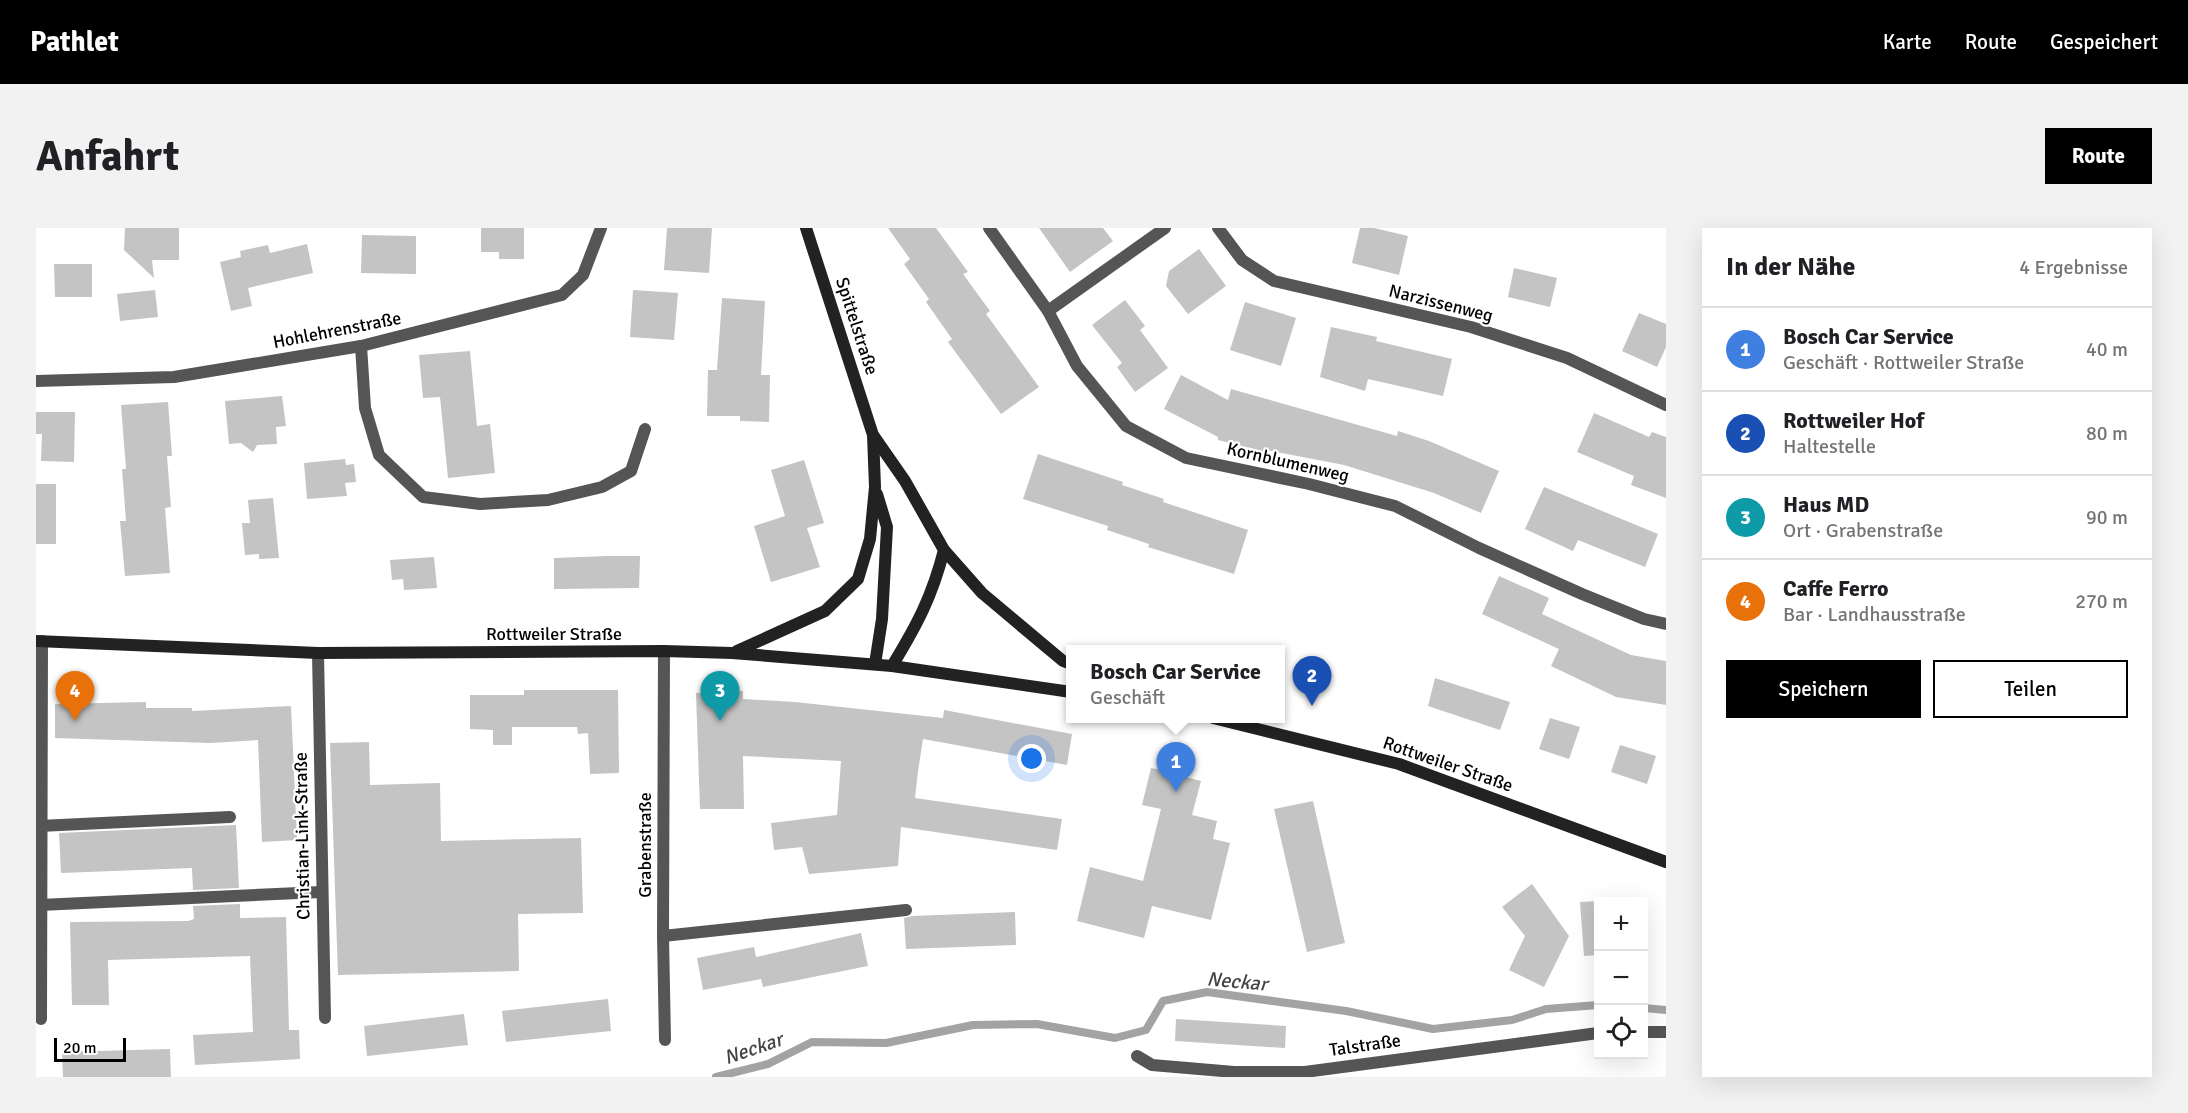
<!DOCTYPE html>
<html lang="de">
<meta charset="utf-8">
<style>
:root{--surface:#fff;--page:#f2f2f2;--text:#202124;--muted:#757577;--line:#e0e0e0;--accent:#000}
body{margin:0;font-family:Signika,sans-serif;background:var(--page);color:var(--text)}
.controls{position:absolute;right:18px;bottom:18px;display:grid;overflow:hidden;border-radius:0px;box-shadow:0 6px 24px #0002}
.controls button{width:54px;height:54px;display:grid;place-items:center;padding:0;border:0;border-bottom:2px solid var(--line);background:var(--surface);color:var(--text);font:30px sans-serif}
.scale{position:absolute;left:18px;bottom:15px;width:72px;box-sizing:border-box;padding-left:6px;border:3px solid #000;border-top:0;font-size:16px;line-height:21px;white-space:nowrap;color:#000;-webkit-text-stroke:4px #fff;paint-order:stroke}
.you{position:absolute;left:996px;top:531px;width:21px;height:21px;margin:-15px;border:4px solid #fff;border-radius:50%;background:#1a73e8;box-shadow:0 0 0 9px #1a73e833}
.badge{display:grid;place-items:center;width:39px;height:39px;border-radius:50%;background:var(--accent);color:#fff;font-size:20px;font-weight:700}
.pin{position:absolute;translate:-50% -50px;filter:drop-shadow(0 2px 3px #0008)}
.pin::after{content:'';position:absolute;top:32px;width:21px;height:18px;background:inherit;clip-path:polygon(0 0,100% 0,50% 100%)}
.popup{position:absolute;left:1030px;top:417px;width:219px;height:78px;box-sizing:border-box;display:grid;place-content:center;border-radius:0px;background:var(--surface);filter:drop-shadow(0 2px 4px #0005);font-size:20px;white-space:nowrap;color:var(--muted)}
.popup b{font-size:22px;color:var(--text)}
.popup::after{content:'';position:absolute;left:50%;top:100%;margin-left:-12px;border:12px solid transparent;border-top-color:var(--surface)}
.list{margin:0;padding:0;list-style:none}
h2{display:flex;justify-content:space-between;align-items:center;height:78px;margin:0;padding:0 24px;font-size:26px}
h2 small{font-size:20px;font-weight:400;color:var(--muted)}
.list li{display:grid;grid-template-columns:39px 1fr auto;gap:18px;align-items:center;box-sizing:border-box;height:84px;padding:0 24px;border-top:2px solid var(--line)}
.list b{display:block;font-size:22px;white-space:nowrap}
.list p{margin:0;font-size:20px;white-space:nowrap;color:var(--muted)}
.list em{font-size:20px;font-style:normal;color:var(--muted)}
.actions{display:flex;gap:12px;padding:18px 24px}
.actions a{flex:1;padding:14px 0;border:2px solid var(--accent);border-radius:0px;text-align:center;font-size:21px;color:var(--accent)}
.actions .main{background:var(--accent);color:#fff}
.icon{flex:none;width:33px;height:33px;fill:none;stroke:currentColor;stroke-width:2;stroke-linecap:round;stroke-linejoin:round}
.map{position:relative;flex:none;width:1630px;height:849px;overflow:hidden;border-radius:0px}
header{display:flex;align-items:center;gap:36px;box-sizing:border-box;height:84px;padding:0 30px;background:var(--accent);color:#fff}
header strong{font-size:28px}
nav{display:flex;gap:33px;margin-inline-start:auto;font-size:21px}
.intro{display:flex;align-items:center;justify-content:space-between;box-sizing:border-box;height:144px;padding:0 36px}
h1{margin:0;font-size:42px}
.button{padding:15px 27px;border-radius:0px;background:var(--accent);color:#fff;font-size:21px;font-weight:700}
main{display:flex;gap:36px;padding:0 36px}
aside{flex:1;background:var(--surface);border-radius:0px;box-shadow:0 6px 24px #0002}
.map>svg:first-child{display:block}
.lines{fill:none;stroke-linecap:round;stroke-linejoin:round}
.stream{stroke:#a3a3a3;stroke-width:8}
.building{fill:#c4c4c4}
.service{stroke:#555;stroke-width:12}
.minor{stroke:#555;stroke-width:12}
.secondary{stroke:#222;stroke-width:12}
.labels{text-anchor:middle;stroke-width:4.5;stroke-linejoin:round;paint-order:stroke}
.street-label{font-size:18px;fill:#000;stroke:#fff}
.water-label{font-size:20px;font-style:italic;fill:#444;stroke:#fff}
</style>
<header>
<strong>Pathlet</strong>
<nav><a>Karte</a><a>Route</a><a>Gespeichert</a></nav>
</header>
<div class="intro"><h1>Anfahrt</h1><a class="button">Route</a></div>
<main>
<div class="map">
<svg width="1630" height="849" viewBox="0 0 1630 849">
<rect width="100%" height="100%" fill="#fff"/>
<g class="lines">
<g class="stream">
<polyline points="1608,780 1630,782"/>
<polyline points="680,849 732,836 776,814 850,815 937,797 1001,796 1079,810 1110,802 1127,773 1171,764 1310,783 1397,801 1476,792 1510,781 1562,777"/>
</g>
</g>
<g class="building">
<polygon points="89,0 143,0 143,32 116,32 118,50 88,22"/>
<polygon points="445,0 488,0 488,31 463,31 463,24 445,24"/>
<polygon points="631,0 676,0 673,45 628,42"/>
<polygon points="852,0 900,0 932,44 927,46 954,83 950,86 1003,159 965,186 912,114 916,111 890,74 893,71 868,36 874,31"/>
<polygon points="1003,0 1067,0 1077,13 1034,44"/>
<polygon points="1324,0 1338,0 1372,8 1363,47 1316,35"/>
<polygon points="326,7 380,8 380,46 325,45"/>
<polygon points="271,16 277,45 212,60 216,78 195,83 184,34 205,29 204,23 232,17 234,25"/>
<polygon points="1163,21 1190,58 1152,86 1130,58 1133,43"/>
<polygon points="18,36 56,36 56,69 19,69"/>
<polygon points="1478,40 1521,50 1514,79 1472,69"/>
<polygon points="119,62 122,89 84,93 81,66"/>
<polygon points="597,62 642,65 638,112 594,109"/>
<polygon points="686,70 729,73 725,147 734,147 733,194 704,193 704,188 671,188 672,142 681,142"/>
<polygon points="1089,72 1109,98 1104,102 1132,140 1099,164 1081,139 1086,135 1056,97"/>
<polygon points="1209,74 1260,90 1245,138 1194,122"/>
<polygon points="1603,85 1630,96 1630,119 1621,139 1586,123"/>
<polygon points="1295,99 1341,109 1340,113 1416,131 1407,168 1332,151 1329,163 1284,149"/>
<polygon points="434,123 441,198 454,196 459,245 412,250 404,169 387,170 383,127"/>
<polygon points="1145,147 1192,172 1195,161 1361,208 1362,203 1393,213 1463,243 1445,285 1398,265 1308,237 1230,222 1230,224 1182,212 1182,209 1128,181"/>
<polygon points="246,168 250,198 240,199 241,216 221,217 217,224 205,215 193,216 189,173"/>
<polygon points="132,174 136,228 131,228 135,279 129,280 134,345 89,348 84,293 90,293 86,241 90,241 85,177"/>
<polygon points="0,184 39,184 38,234 5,233 6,206 0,206"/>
<polygon points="1558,185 1613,209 1616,204 1630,209 1630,270 1595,257 1598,248 1541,224"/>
<polygon points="1002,226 1087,254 1086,257 1128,271 1127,274 1212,302 1198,346 1112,319 1113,316 1071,302 1072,298 987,271"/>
<polygon points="309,231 310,237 318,236 320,254 309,255 311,268 271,271 268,235"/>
<polygon points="768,232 788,295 771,300 784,339 735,354 718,298 749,288 735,242"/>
<rect x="0" y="256" width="20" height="60"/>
<polygon points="1508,259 1622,306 1609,339 1542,312 1537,323 1489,301"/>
<polygon points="237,270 243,330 223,331 223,326 209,327 206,295 214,295 212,272"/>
<polygon points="571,328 604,328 603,360 518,361 518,330"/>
<polygon points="398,329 401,360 368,362 367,351 356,352 354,332"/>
<polygon points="1463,348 1513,370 1506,386 1595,427 1630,433 1630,477 1580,469 1515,438 1523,421 1446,386"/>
<polygon points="1399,450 1474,474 1464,502 1392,478"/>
<polygon points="488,462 582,462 583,545 554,546 552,505 542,506 541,499 476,499 476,517 457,517 457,502 434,501 434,467 488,467"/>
<polygon points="707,463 707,471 759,474 907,490 908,482 1036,506 1031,537 887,511 882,543 879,570 1026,591 1021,622 865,599 862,638 773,646 766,619 738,622 735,595 801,587 805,533 707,528 708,581 664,581 660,465"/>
<polygon points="110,474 110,480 156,480 156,483 255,478 261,612 226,614 222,512 174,515 19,510 19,476"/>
<polygon points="1514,490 1544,499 1533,531 1503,521"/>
<polygon points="333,514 334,557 404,555 405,613 545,610 547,685 482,686 483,743 302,747 294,515"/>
<polygon points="1130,517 1156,523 1150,549 1165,553 1156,587 1181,593 1177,611 1194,615 1175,692 1116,678 1108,710 1041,693 1054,639 1107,653 1125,581 1106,577 1115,540 1124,542"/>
<polygon points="1584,517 1620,528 1611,556 1575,544"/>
<polygon points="1277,573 1309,715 1271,724 1238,581"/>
<polygon points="200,597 203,660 157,662 156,640 25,645 23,605"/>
<polygon points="1496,656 1533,708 1508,759 1473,742 1489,708 1466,679"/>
<polygon points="1544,674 1563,673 1563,727 1548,728"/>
<polygon points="204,676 204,690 250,689 253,802 263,802 264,831 159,837 157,807 217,804 214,728 72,732 73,777 36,777 34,694 152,693 158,691 157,678"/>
<polygon points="979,684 980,717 870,721 868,690 876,688"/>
<polygon points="825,705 832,738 727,759 725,751 667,762 661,730 718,719 720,729"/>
<polygon points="572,771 575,803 470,814 466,783"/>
<polygon points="428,786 432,817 331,828 328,798"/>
<polygon points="1140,791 1250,798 1249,820 1139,813"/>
<polygon points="134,821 135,849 27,849 26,824"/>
</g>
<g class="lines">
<g class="service">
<polyline points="3,598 194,589"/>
<polyline points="4,677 285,664"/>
<polyline points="627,708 870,682"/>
</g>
<g class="minor">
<polyline points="953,0 1012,83 1041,138 1090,198 1150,230 1273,256 1359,278 1443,320 1546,366 1608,391 1630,396"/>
<polyline points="1182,0 1206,32 1238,53 1435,99 1531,130 1630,177"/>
<polyline points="1012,83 1129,0"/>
<polyline points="325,118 329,180 343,227 387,269 444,276 512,272 566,259 595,243 609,201"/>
<polyline points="0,153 138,149 325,118 526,67 547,47 565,0"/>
<polyline points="628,423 627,708 629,812"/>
<polyline points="282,425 289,790"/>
<polyline points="5,791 6,413"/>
<polyline points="1608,804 1630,804"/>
<polyline points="1101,828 1116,837 1198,844 1269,844 1562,805"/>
</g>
<g class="secondary">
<polyline points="837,207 869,253 908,322 946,365 1027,433 1035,436"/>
<polyline points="0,413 282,425 628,423 696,425 856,438 1035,464"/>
<polyline points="701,423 789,383 822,351 834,311 839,259 837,207 770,0"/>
<polyline points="839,436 846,391 851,299 841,266"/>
<path d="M 856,438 C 881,397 896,369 908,322"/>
<polyline points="1177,490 1363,536 1630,634"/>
</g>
</g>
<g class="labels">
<g class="street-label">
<text transform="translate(1405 75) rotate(14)" y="6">Narzissenweg</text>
<text transform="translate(821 98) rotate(72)" y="6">Spittelstraße</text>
<text transform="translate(301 102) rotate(-11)" y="6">Hohlehrenstraße</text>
<text transform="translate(1252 234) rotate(13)" y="6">Kornblumenweg</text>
<text x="518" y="412">Rottweiler Straße</text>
<text transform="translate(1412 536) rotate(19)" y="6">Rottweiler Straße</text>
<text transform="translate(266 608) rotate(-91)" y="6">Christian-Link-Straße</text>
<text transform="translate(609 617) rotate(-90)" y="6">Grabenstraße</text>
<text transform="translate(1329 817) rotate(-8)" y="6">Talstraße</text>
</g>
<g class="water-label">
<text transform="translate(1201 753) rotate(5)" y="7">Neckar</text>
<text transform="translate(717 820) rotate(-19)" y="7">Neckar</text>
</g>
</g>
</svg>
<div class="controls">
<button>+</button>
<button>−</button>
<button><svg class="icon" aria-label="locate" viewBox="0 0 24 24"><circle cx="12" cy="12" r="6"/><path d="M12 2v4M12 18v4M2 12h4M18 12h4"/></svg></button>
</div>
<div class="scale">20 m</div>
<div class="you"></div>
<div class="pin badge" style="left:1140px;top:564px;background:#3f7fe0">1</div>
<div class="popup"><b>Bosch Car Service</b>Geschäft</div>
<div class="pin badge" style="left:1276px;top:478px;background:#1a4fb4">2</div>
<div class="pin badge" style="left:684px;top:493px;background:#0f9aa8">3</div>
<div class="pin badge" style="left:39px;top:493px;background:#e8710a">4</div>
</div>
<aside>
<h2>In der Nähe<small>4 Ergebnisse</small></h2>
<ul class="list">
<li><span class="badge" style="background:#3f7fe0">1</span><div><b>Bosch Car Service</b><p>Geschäft · Rottweiler Straße</p></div><em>40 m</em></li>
<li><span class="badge" style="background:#1a4fb4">2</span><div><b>Rottweiler Hof</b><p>Haltestelle</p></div><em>80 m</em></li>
<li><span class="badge" style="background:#0f9aa8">3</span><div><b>Haus MD</b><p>Ort · Grabenstraße</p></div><em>90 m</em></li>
<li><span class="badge" style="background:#e8710a">4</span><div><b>Caffe Ferro</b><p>Bar · Landhausstraße</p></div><em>270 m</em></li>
</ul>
<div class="actions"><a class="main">Speichern</a><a>Teilen</a></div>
</aside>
</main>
